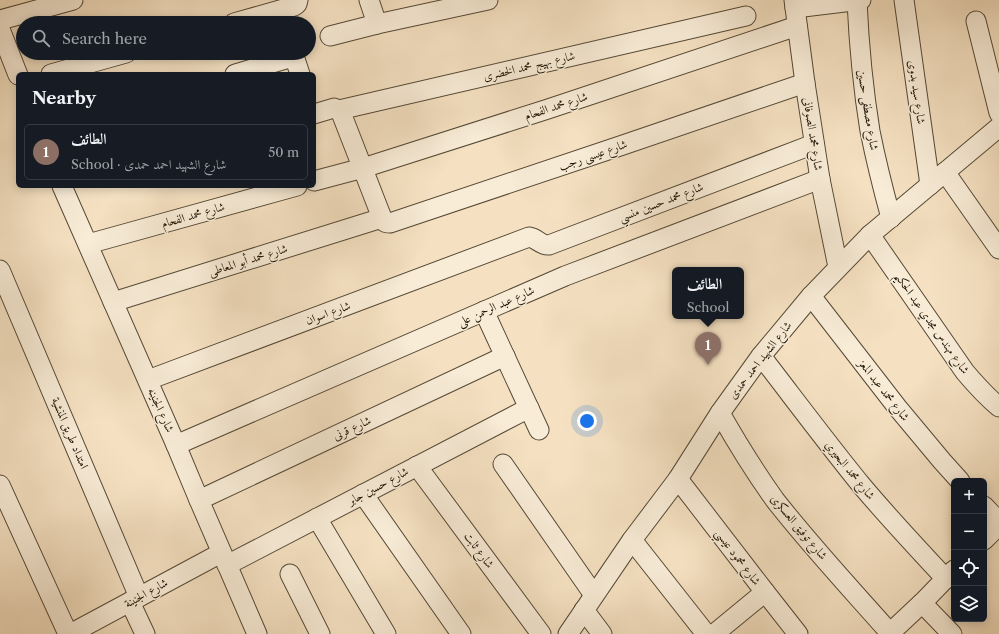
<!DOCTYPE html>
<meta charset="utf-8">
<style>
:root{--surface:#171b24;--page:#242831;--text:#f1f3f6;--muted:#9ea1a6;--line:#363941;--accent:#0f766e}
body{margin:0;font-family:"Libre Caslon Text",Amiri,serif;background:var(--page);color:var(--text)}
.controls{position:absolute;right:12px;bottom:12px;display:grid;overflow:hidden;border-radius:6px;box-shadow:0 2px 10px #0003}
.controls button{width:36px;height:36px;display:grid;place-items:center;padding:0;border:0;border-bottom:1px solid var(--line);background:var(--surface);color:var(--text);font:20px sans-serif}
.you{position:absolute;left:587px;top:421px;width:14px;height:14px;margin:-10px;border:3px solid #fff;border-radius:50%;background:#1a73e8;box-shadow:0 0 0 6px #1a73e833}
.badge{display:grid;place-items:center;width:26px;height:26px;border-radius:50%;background:var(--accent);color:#fff;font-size:13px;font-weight:700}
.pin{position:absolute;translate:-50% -33px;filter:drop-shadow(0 1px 2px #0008)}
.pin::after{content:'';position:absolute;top:21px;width:14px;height:12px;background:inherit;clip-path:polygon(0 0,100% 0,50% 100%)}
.popup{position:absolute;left:672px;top:267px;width:72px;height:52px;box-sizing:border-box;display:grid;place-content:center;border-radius:6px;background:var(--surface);filter:drop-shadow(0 1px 3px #0005);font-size:13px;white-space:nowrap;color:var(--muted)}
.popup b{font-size:15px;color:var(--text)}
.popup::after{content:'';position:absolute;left:50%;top:100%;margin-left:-8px;border:8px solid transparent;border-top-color:var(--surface)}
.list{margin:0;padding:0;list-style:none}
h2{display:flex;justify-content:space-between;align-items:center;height:52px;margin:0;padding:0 16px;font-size:17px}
h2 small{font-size:13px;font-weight:400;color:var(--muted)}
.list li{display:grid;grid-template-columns:26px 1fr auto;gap:12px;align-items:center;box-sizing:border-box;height:56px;margin:0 8px 8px;padding:0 8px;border:1px solid var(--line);border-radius:6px}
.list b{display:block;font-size:15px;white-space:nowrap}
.list p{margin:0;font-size:13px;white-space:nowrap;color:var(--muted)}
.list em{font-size:13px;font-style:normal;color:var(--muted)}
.icon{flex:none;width:22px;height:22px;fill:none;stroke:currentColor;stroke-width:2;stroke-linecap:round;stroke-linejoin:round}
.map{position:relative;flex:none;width:999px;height:634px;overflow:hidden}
.search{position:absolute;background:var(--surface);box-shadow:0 2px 10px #0003;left:16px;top:16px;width:300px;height:44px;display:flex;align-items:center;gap:10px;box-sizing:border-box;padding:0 14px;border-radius:22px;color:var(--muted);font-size:15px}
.panel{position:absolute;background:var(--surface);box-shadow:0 2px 10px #0003;left:16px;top:72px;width:300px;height:116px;border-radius:6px}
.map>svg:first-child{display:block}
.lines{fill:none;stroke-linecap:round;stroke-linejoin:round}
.street-casing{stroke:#554936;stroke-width:21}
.street{stroke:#f8ecd7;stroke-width:19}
.labels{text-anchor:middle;stroke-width:3;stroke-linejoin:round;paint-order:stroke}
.street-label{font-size:12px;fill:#201607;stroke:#f8ecd7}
</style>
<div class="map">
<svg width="999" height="634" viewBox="0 0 999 634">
<rect width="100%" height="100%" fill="#f5e1c2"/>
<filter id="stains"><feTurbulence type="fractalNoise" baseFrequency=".005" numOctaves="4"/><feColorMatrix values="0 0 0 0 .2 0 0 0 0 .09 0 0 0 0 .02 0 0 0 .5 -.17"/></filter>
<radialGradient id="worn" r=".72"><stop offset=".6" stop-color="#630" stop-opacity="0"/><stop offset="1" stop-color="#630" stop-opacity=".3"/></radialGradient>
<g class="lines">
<g class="street-casing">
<g id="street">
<polyline points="369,0 377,24"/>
<polyline points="794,0 805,83 820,179 838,267"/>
<polyline points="904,0 930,185"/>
<path d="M 857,1 C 859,45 863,88 870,131 C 876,161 883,189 891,218"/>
<polyline points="795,8 861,0"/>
<polyline points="0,20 73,0"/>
<polyline points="976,21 999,113"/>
<polyline points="234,23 294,6 297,4 298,0"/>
<polyline points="0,29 18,75"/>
<polyline points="330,36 377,24 488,0"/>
<polyline points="51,74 126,53"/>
<polyline points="235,74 293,57 295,59 300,74"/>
<path d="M 340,110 L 382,218 C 384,222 385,223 390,223 L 620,146 L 805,83"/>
<polyline points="314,114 334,108 339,110 746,16"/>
<polyline points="945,172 999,249"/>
<polyline points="314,181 363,168 548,109 797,26"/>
<polyline points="62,186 176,445 199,500 257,634"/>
<path d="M 870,235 L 965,372 C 976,385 986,396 999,407"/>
<polyline points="88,244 297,186"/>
<polyline points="0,270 139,597"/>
<polyline points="811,296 897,407 942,461 960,481"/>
<polyline points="113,302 382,218"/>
<polyline points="484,311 539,430"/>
<path d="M 761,356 C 795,400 827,443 862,486 C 889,518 917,548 946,579"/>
<path d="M 148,380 L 529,237 C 537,238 541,246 549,245 L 814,144"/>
<path d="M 720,413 C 737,443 755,472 775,500 C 811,546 852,590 890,633"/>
<polyline points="176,445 565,276 820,179"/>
<polyline points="503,464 594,595"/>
<polyline points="417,466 541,634"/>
<polyline points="678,479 765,592 798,634"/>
<polyline points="0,485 68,634"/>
<polyline points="363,494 461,634"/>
<polyline points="199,500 505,356"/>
<polyline points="984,506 999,522"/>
<polyline points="317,518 386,634"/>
<polyline points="632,540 706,634"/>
<polyline points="984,540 999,525"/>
<polyline points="227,565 529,408"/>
<polyline points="290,574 320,634"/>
<polyline points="130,602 145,634"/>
<polyline points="922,603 952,634"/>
<polyline points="584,610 602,634"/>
<polyline points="70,634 221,553"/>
<polyline points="568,634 632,540 678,479 720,413 761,356 811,296 870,235 999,127"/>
<polyline points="714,634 765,592"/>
<polyline points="889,634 922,603 954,570"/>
</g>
</g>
<use href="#street" class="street"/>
</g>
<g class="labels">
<g class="street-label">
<text transform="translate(529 66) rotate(-13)" y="4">شارع بهيج محمد الخضرى</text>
<text transform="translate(917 92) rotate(82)" y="4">شارع سيد بدوى</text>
<text transform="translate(556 106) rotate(-18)" y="4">شارع محمد الفحام</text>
<text transform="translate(868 110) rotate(81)" y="4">شارع مصطفى حسين</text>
<text transform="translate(813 134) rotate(81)" y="4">شارع محمد الصوفانى</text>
<text transform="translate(593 155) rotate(-19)" y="4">شارع عيسى رجب</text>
<text transform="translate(661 202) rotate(-21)" y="4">شارع محمد حسين منسي</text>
<text transform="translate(193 215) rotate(-16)" y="4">شارع محمد الفحام</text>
<text transform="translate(248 260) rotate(-17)" y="4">شارع محمد أبو المعاطى</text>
<text transform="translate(496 306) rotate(-24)" y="4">شارع عبد الرحمن على</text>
<text transform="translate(328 313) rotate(-20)" y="4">شارع اسوان</text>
<text transform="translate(932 323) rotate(55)" y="4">شارع مهندس مجدي عبد الحكيم</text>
<text transform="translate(760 360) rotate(-52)" y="4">شارع الشهيد احمد حمدى</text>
<text transform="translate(884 390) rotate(52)" y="4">شارع محمد عبد المعز</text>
<text transform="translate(161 410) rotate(66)" y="4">شارع الجنينه</text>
<text transform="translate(352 428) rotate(-25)" y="4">شارع قرنى</text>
<text transform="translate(70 433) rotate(67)" y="4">امتداد طريق المنشية</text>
<text transform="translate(850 470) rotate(51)" y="4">شارع محمد البحيري</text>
<text transform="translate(378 486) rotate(-28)" y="4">شارع حسين جابر</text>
<text transform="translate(799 527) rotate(50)" y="4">شارع توفيق العسكرى</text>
<text transform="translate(479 550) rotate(54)" y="4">شارع ثابت</text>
<text transform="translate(738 557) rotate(53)" y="4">شارع محمود عيسي</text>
<text transform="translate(146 593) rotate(-29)" y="4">شارع الجنينة</text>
</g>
</g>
<rect width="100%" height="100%" filter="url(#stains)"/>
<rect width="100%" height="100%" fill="url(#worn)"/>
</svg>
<div class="controls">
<button>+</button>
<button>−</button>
<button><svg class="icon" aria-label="locate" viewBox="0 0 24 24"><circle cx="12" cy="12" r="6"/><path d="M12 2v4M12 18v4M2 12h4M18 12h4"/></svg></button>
<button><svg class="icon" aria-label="layers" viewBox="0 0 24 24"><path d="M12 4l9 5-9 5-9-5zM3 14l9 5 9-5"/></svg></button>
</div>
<div class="you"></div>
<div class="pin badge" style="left:708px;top:365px;background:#8d6e63">1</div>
<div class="popup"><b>الطائف</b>School</div>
<div class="search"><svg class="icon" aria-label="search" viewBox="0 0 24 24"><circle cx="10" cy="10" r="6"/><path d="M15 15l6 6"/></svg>Search here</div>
<section class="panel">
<h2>Nearby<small></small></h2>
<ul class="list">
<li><span class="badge" style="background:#8d6e63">1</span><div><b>الطائف</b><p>School · شارع الشهيد احمد حمدى</p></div><em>50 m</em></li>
</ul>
</section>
</div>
